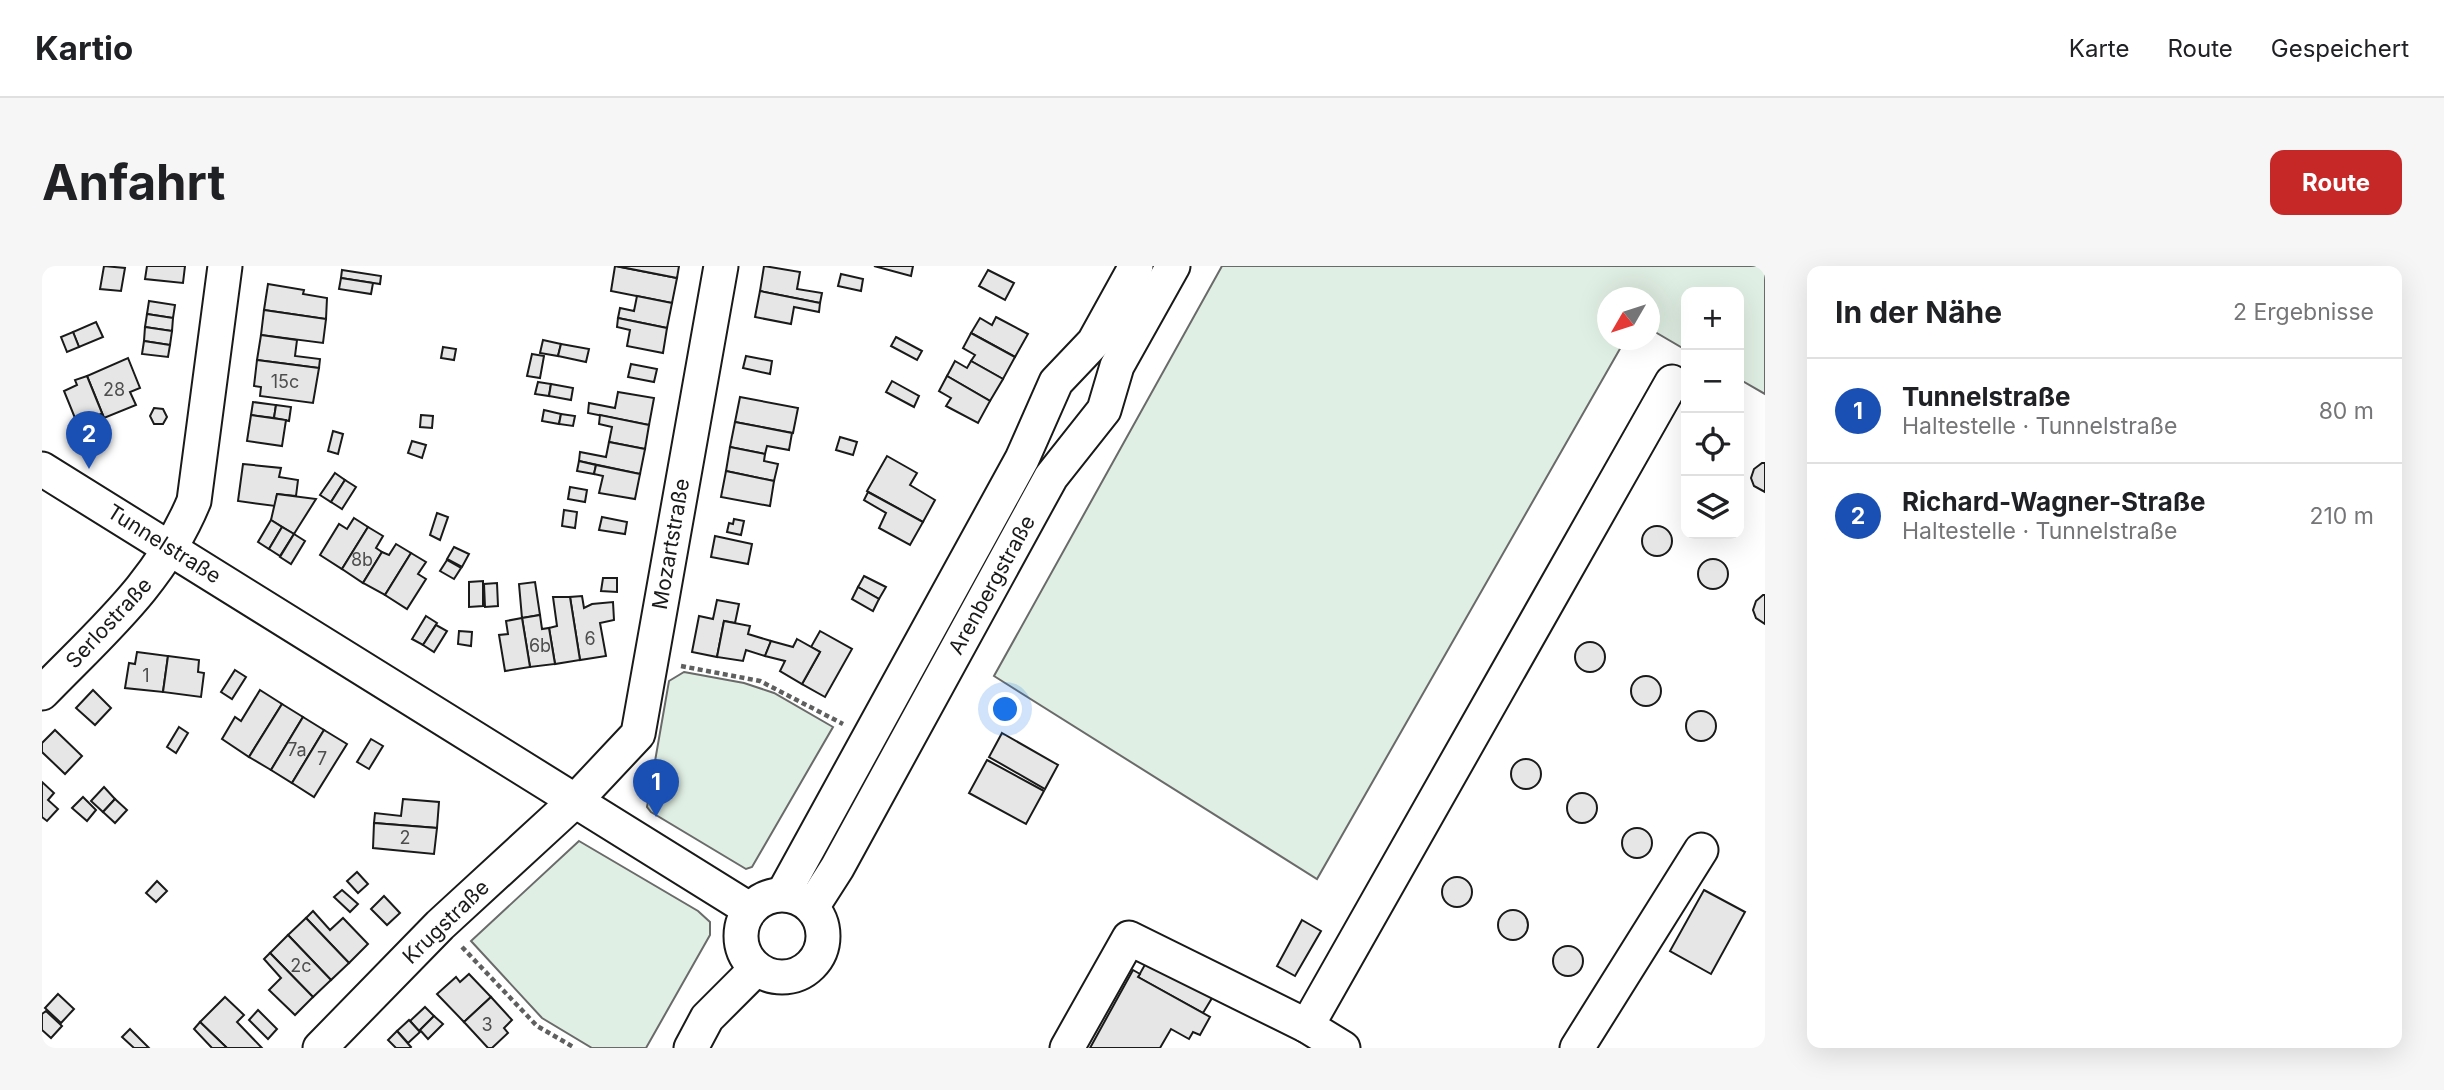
<!DOCTYPE html>
<html lang="de">
<meta charset="utf-8">
<style>
:root{--surface:#fff;--page:#f6f6f6;--text:#202124;--muted:#757577;--line:#e0e0e0;--accent:#c62828}
body{margin:0;font-family:Inter,sans-serif;background:var(--page);color:var(--text)}
.controls{position:absolute;right:21px;top:21px;display:grid;overflow:hidden;border-radius:14px;box-shadow:0 7px 28px #0002}
.controls button{width:63px;height:63px;display:grid;place-items:center;padding:0;border:0;border-bottom:2px solid var(--line);background:var(--surface);color:var(--text);font:35px sans-serif}
.compass{position:absolute;left:1555px;top:21px;width:63px;height:63px;border-radius:50%;background:var(--surface);box-shadow:0 7px 28px #0002;rotate:231deg}
.you{position:absolute;left:964px;top:444px;width:24px;height:24px;margin:-18px;border:5px solid #fff;border-radius:50%;background:#1a73e8;box-shadow:0 0 0 10px #1a73e833}
.badge{display:grid;place-items:center;width:46px;height:46px;border-radius:50%;background:var(--accent);color:#fff;font-size:23px;font-weight:700}
.pin{position:absolute;translate:-50% -58px;filter:drop-shadow(0 2px 4px #0008)}
.pin::after{content:'';position:absolute;top:37px;width:24px;height:21px;background:inherit;clip-path:polygon(0 0,100% 0,50% 100%)}
.list{margin:0;padding:0;list-style:none}
h2{display:flex;justify-content:space-between;align-items:center;height:91px;margin:0;padding:0 28px;font-size:30px}
h2 small{font-size:23px;font-weight:400;color:var(--muted)}
.list li{display:grid;grid-template-columns:46px 1fr auto;gap:21px;align-items:center;box-sizing:border-box;height:105px;padding:0 28px;border-top:2px solid var(--line)}
.list b{display:block;font-size:26px;white-space:nowrap}
.list p{margin:0;font-size:23px;white-space:nowrap;color:var(--muted)}
.list em{font-size:23px;font-style:normal;color:var(--muted)}
.icon{flex:none;width:38px;height:38px;fill:none;stroke:currentColor;stroke-width:2;stroke-linecap:round;stroke-linejoin:round}
.map{position:relative;flex:none;width:1723px;height:782px;overflow:hidden;border-radius:14px}
header{display:flex;align-items:center;gap:42px;box-sizing:border-box;height:98px;padding:0 35px;background:var(--surface);border-bottom:2px solid var(--line)}
header strong{font-size:33px}
nav{display:flex;gap:38px;margin-inline-start:auto;font-size:24px}
.intro{display:flex;align-items:center;justify-content:space-between;box-sizing:border-box;height:168px;padding:0 42px}
h1{margin:0;font-size:49px}
.button{padding:18px 32px;border-radius:14px;background:var(--accent);color:#fff;font-size:24px;font-weight:700}
main{display:flex;gap:42px;padding:0 42px}
aside{flex:1;background:var(--surface);border-radius:14px;box-shadow:0 7px 28px #0002}
.map>svg:first-child{display:block}
.green{fill:#e0efe3;stroke:#6a6a6a;stroke-width:2}
.building{fill:#e6e6e6;stroke:#1a1a1a;stroke-width:2}
.lines{fill:none;stroke-linecap:round;stroke-linejoin:round}
.minor-casing{stroke:#1a1a1a;stroke-width:37}
.path{stroke:#5f5f5f;stroke-width:4.5;stroke-dasharray:5 3.5;stroke-linecap:butt}
.minor{stroke:#fff;stroke-width:33}
.labels{text-anchor:middle;stroke-width:5;stroke-linejoin:round;paint-order:stroke}
.number-label{font-size:18px;fill:#4d4d4d}
.street-label{font-size:21px;fill:#1a1a1a;stroke:#fff}
</style>
<header>
<strong>Kartio</strong>
<nav><a>Karte</a><a>Route</a><a>Gespeichert</a></nav>
</header>
<div class="intro"><h1>Anfahrt</h1><a class="button">Route</a></div>
<main>
<div class="map">
<svg width="1723" height="782" viewBox="0 0 1723 782">
<rect width="100%" height="100%" fill="#fff"/>
<g class="green">
<polygon points="1180,0 1723,0 1723,128 1697,113 1697,26 1644,26 1644,84 1608,63 1608,32 1566,32 1566,74 1583,74 1275,613 952,410"/>
<polygon points="642,406 702,417 732,427 791,461 710,601 704,603 609,546 605,541 627,415"/>
<polygon points="537,575 656,645 668,656 668,669 604,782 550,782 500,752 429,675"/>
</g>
<g class="building">
<polygon points="62,0 83,2 79,25 58,23"/>
<polygon points="105,0 143,0 141,17 103,13"/>
<polygon points="573,0 635,12 630,37 569,25"/>
<polygon points="574,0 637,0 635,12"/>
<polygon points="722,0 758,6 755,23 780,27 778,37 718,25"/>
<polygon points="832,0 871,0 869,10"/>
<polygon points="300,4 339,10 338,18 299,12"/>
<polygon points="946,4 972,17 963,34 937,20"/>
<polygon points="799,8 821,13 819,25 796,20"/>
<polygon points="299,12 331,17 329,28 297,23"/>
<polygon points="226,18 262,24 261,28 285,32 284,53 222,44"/>
<polygon points="718,25 778,37 777,46 752,41 749,58 713,51"/>
<polygon points="595,30 630,37 625,62 576,52 578,42 592,45"/>
<polygon points="107,35 133,39 131,52 105,48"/>
<polygon points="222,44 284,53 281,77 219,69"/>
<polygon points="105,48 131,52 130,65 103,61"/>
<polygon points="954,51 986,68 973,91 929,67 938,52 950,59"/>
<polygon points="576,52 625,62 621,87 585,80 588,64 575,61"/>
<polygon points="54,56 61,71 37,81 31,66"/>
<polygon points="103,61 130,65 128,79 102,75"/>
<polygon points="31,66 37,81 25,86 19,71"/>
<polygon points="929,67 973,91 961,113 929,95 933,89 921,82"/>
<polygon points="219,69 255,74 253,90 278,93 277,102 215,94"/>
<polygon points="854,71 880,85 875,94 849,80"/>
<polygon points="501,74 519,78 516,90 498,87"/>
<polygon points="102,75 128,79 126,91 100,88"/>
<polygon points="519,78 547,83 544,96 516,90"/>
<polygon points="401,81 414,83 412,94 399,92"/>
<polygon points="490,88 502,90 498,112 485,110"/>
<polygon points="704,90 730,95 728,108 701,102"/>
<polygon points="86,92 98,122 88,126 94,139 62,152 45,110"/>
<polygon points="215,94 277,102 271,137 218,130 219,121 212,120"/>
<polygon points="913,95 925,102 929,95 961,113 948,135 905,110"/>
<polygon points="589,98 615,103 612,116 586,111"/>
<polygon points="45,110 62,152 59,148 35,157 22,125 35,119 33,114"/>
<polygon points="905,110 948,135 936,157 904,140 909,132 897,125"/>
<polygon points="850,115 877,130 872,141 844,126"/>
<polygon points="496,116 509,118 507,130 493,128"/>
<polygon points="509,118 531,122 529,134 507,130"/>
<polygon points="576,126 612,132 607,159 546,147 547,137 573,142"/>
<polygon points="698,131 756,142 751,167 693,156"/>
<polygon points="211,136 234,139 232,152 209,149"/>
<polygon points="234,139 249,141 247,155 232,152"/>
<polygon points="112,142 121,143 125,151 121,158 112,158 108,150"/>
<polygon points="502,144 519,148 517,158 500,155"/>
<polygon points="519,148 533,150 531,160 517,158"/>
<polygon points="209,149 244,154 240,180 205,175"/>
<polygon points="379,149 391,150 390,162 378,161"/>
<polygon points="558,149 607,159 603,183 567,176 570,161 557,158"/>
<polygon points="693,156 750,167 747,184 725,180 723,188 688,181"/>
<polygon points="291,165 301,168 296,188 286,185"/>
<polygon points="798,171 815,176 811,189 794,184"/>
<polygon points="370,175 384,179 380,192 366,187"/>
<polygon points="567,176 603,183 598,208 537,195 538,186 564,191"/>
<polygon points="688,181 723,188 722,195 736,198 732,215 684,205"/>
<polygon points="845,190 875,207 868,219 893,234 881,256 825,225"/>
<polygon points="537,195 554,199 552,208 535,205"/>
<polygon points="1720,197 1723,197 1723,226 1712,220 1709,212 1712,203"/>
<polygon points="201,198 239,202 237,211 256,214 254,230 235,228 233,240 196,235"/>
<polygon points="554,199 598,208 593,233 557,227 561,210 552,208"/>
<polygon points="684,205 732,215 728,240 679,231"/>
<polygon points="293,207 303,214 289,236 278,229"/>
<polygon points="303,214 314,221 300,243 289,236"/>
<polygon points="528,221 545,224 543,236 526,233"/>
<polygon points="826,226 881,256 868,279 837,262 844,247 822,234"/>
<polygon points="235,228 274,233 252,268 229,254"/>
<polygon points="522,244 535,246 533,262 520,260"/>
<polygon points="395,247 406,251 398,274 388,269"/>
<polygon points="560,251 585,256 583,268 557,264"/>
<polygon points="312,252 326,261 300,303 278,289 297,258 305,263"/>
<polygon points="692,253 702,255 699,269 685,266 687,257 691,258"/>
<polygon points="229,254 240,261 227,283 216,276"/>
<circle cx="1615" cy="275" r="15"/>
<polygon points="240,261 252,268 238,290 227,283"/>
<polygon points="326,261 341,270 334,282 340,286 321,317 300,303"/>
<polygon points="252,268 263,275 249,298 238,291"/>
<polygon points="673,270 710,278 706,298 669,291"/>
<polygon points="354,278 369,287 343,329 321,317 340,286 347,289"/>
<polygon points="412,281 427,288 420,301 405,293"/>
<polygon points="369,287 384,296 376,308 384,313 365,343 343,329"/>
<circle cx="1671" cy="308" r="15"/>
<polygon points="405,294 419,302 412,313 398,305"/>
<polygon points="822,310 844,321 837,333 816,321"/>
<polygon points="575,312 575,326 559,325 561,312"/>
<polygon points="441,315 441,340 427,341 427,316"/>
<polygon points="493,316 498,349 480,352 477,318"/>
<polygon points="455,317 456,340 443,341 442,318"/>
<polygon points="816,321 837,333 831,345 810,333"/>
<polygon points="1721,329 1723,329 1723,358 1714,352 1711,344 1714,335"/>
<polygon points="540,330 542,342 550,338 571,336 572,354 558,357 564,390 538,394 528,331"/>
<polygon points="511,331 528,331 538,394 513,398 507,362 515,360"/>
<polygon points="675,334 697,338 693,357 682,355 675,391 650,386 657,350 671,353"/>
<polygon points="498,349 500,363 507,362 513,398 488,401 480,352"/>
<polygon points="384,350 395,357 381,379 370,373"/>
<polygon points="480,352 488,401 463,405 457,369 466,368 464,355"/>
<polygon points="682,355 708,360 706,368 729,375 723,390 704,384 701,395 675,391"/>
<polygon points="394,359 405,365 392,386 381,379"/>
<polygon points="417,365 430,366 429,380 416,378"/>
<polygon points="778,365 810,383 783,431 760,418 778,386 769,381"/>
<polygon points="755,373 778,386 760,418 738,405 743,395 723,390 729,375 751,381"/>
<circle cx="1548" cy="391" r="15"/>
<polygon points="95,386 126,390 121,426 83,422 87,397 93,398"/>
<polygon points="126,390 157,394 156,406 162,407 159,431 121,426"/>
<polygon points="193,404 204,411 190,433 179,426"/>
<circle cx="1604" cy="425" r="15"/>
<polygon points="51,424 69,442 53,459 34,442"/>
<polygon points="218,424 240,438 207,491 180,473 193,451 199,455"/>
<polygon points="240,438 261,451 229,504 207,491"/>
<circle cx="1659" cy="460" r="15"/>
<polygon points="261,451 282,464 250,517 229,504"/>
<polygon points="137,461 146,467 134,487 125,481"/>
<polygon points="13,464 40,490 23,508 0,486 0,477"/>
<polygon points="282,464 305,478 272,531 250,517"/>
<polygon points="960,467 1016,499 1003,523 947,491"/>
<polygon points="329,473 341,480 327,503 315,496"/>
<circle cx="1484" cy="508" r="15"/>
<polygon points="945,494 1002,525 984,558 927,527"/>
<polygon points="0,516 12,527 6,534 16,543 5,555 0,551"/>
<polygon points="62,521 73,533 61,546 49,535"/>
<circle cx="1540" cy="542" r="15"/>
<polygon points="41,531 54,544 45,555 30,542"/>
<polygon points="73,533 85,544 73,557 61,546"/>
<polygon points="361,533 397,536 395,562 332,557 333,547 359,550"/>
<polygon points="332,557 395,562 392,588 331,582"/>
<circle cx="1595" cy="577" r="15"/>
<polygon points="315,606 326,618 316,627 305,615"/>
<circle cx="1415" cy="626" r="15"/>
<polygon points="115,615 125,625 114,636 104,627"/>
<polygon points="300,624 316,638 308,646 292,631"/>
<polygon points="1662,624 1703,646 1669,708 1628,685"/>
<polygon points="342,630 358,647 345,659 329,643"/>
<circle cx="1471" cy="659" r="15"/>
<polygon points="271,645 288,664 301,652 326,678 307,697 264,652"/>
<polygon points="264,652 307,697 289,714 246,669"/>
<polygon points="1260,654 1279,665 1253,710 1235,700"/>
<polygon points="246,669 289,714 271,731 228,687"/>
<circle cx="1526" cy="695" r="15"/>
<polygon points="228,687 271,731 253,749 227,724 239,712 222,693"/>
<polygon points="1105,695 1170,732 1161,747 1096,711"/>
<polygon points="1091,704 1098,708 1096,711 1168,751 1158,769 1151,766 1147,773 1129,763 1118,782 1048,782"/>
<polygon points="427,708 449,731 422,756 395,728 414,711 418,716"/>
<polygon points="16,728 32,743 19,757 3,742"/>
<polygon points="183,731 202,749 195,756 220,782 185,782 158,756"/>
<polygon points="449,731 470,754 462,762 466,767 450,782 446,782 422,756"/>
<polygon points="383,741 392,750 377,765 368,755"/>
<polygon points="216,744 235,763 226,773 207,754"/>
<polygon points="4,745 20,760 9,772 0,764 0,748"/>
<polygon points="392,750 401,758 386,773 378,764"/>
<polygon points="367,754 378,766 366,777 355,765"/>
<polygon points="158,756 185,782 170,782 152,763"/>
<polygon points="88,763 107,782 92,782 80,771"/>
<polygon points="355,765 369,781 368,782 354,782 346,774"/>
</g>
<g class="lines">
<g class="minor-casing">
<g id="minor">
<polyline points="0,203 707,643"/>
<path d="M 0,427 C 60,365 118,317 152,235 L 183,0"/>
<polyline points="741,628 980,193 1014,116 1052,76 1094,0"/>
<circle cx="740" cy="670" r="41"/>
<polyline points="770,641 795,602 1009,211 1062,144 1075,100 1131,0"/>
<polyline points="1265,760 1630,116"/>
<polyline points="278,782 398,659 534,534 596,468 679,0"/>
<polyline points="649,782 665,752 714,703"/>
<polyline points="1025,782 1087,672 1265,760 1301,782"/>
<polyline points="1535,782 1659,584"/>
</g>
</g>
<g class="path">
<polyline points="639,400 718,415 801,458"/>
<polyline points="420,681 495,760 533,782"/>
</g>
<use href="#minor" class="minor"/>
</g>
<g class="labels">
<g class="number-label">
<text x="243" y="122">15c</text>
<text x="72" y="130">28</text>
<text x="320" y="300">8b</text>
<text x="548" y="379">6</text>
<text x="498" y="386">6b</text>
<text x="104" y="416">1</text>
<text x="255" y="490">7a</text>
<text x="280" y="499">7</text>
<text x="363" y="578">2</text>
<text x="259" y="706">2c</text>
<text x="445" y="765">3</text>
</g>
<g class="street-label">
<text transform="translate(122 278) rotate(32)" y="7">Tunnelstraße</text>
<text transform="translate(629 278) rotate(-80)" y="7">Mozartstraße</text>
<text transform="translate(950 319) rotate(-61)" y="7">Arenbergstraße</text>
<text transform="translate(67 357) rotate(-47)" y="7">Serlostraße</text>
<text transform="translate(404 656) rotate(-44)" y="7">Krugstraße</text>
</g>
</g>
</svg>
<div class="controls">
<button>+</button>
<button>−</button>
<button><svg class="icon" aria-label="locate" viewBox="0 0 24 24"><circle cx="12" cy="12" r="6"/><path d="M12 2v4M12 18v4M2 12h4M18 12h4"/></svg></button>
<button><svg class="icon" aria-label="layers" viewBox="0 0 24 24"><path d="M12 4l9 5-9 5-9-5zM3 14l9 5 9-5"/></svg></button>
</div>
<svg class="compass" viewBox="-18 -18 36 36"><path d="M0-13l5 13h-10z" fill="#e53935"/><path d="M0 13l5-13h-10z" fill="#757577"/></svg>
<div class="you"></div>
<div class="pin badge" style="left:614px;top:551px;background:#1a4fb4">1</div>
<div class="pin badge" style="left:47px;top:203px;background:#1a4fb4">2</div>
</div>
<aside>
<h2>In der Nähe<small>2 Ergebnisse</small></h2>
<ul class="list">
<li><span class="badge" style="background:#1a4fb4">1</span><div><b>Tunnelstraße</b><p>Haltestelle · Tunnelstraße</p></div><em>80 m</em></li>
<li><span class="badge" style="background:#1a4fb4">2</span><div><b>Richard-Wagner-Straße</b><p>Haltestelle · Tunnelstraße</p></div><em>210 m</em></li>
</ul>
</aside>
</main>
